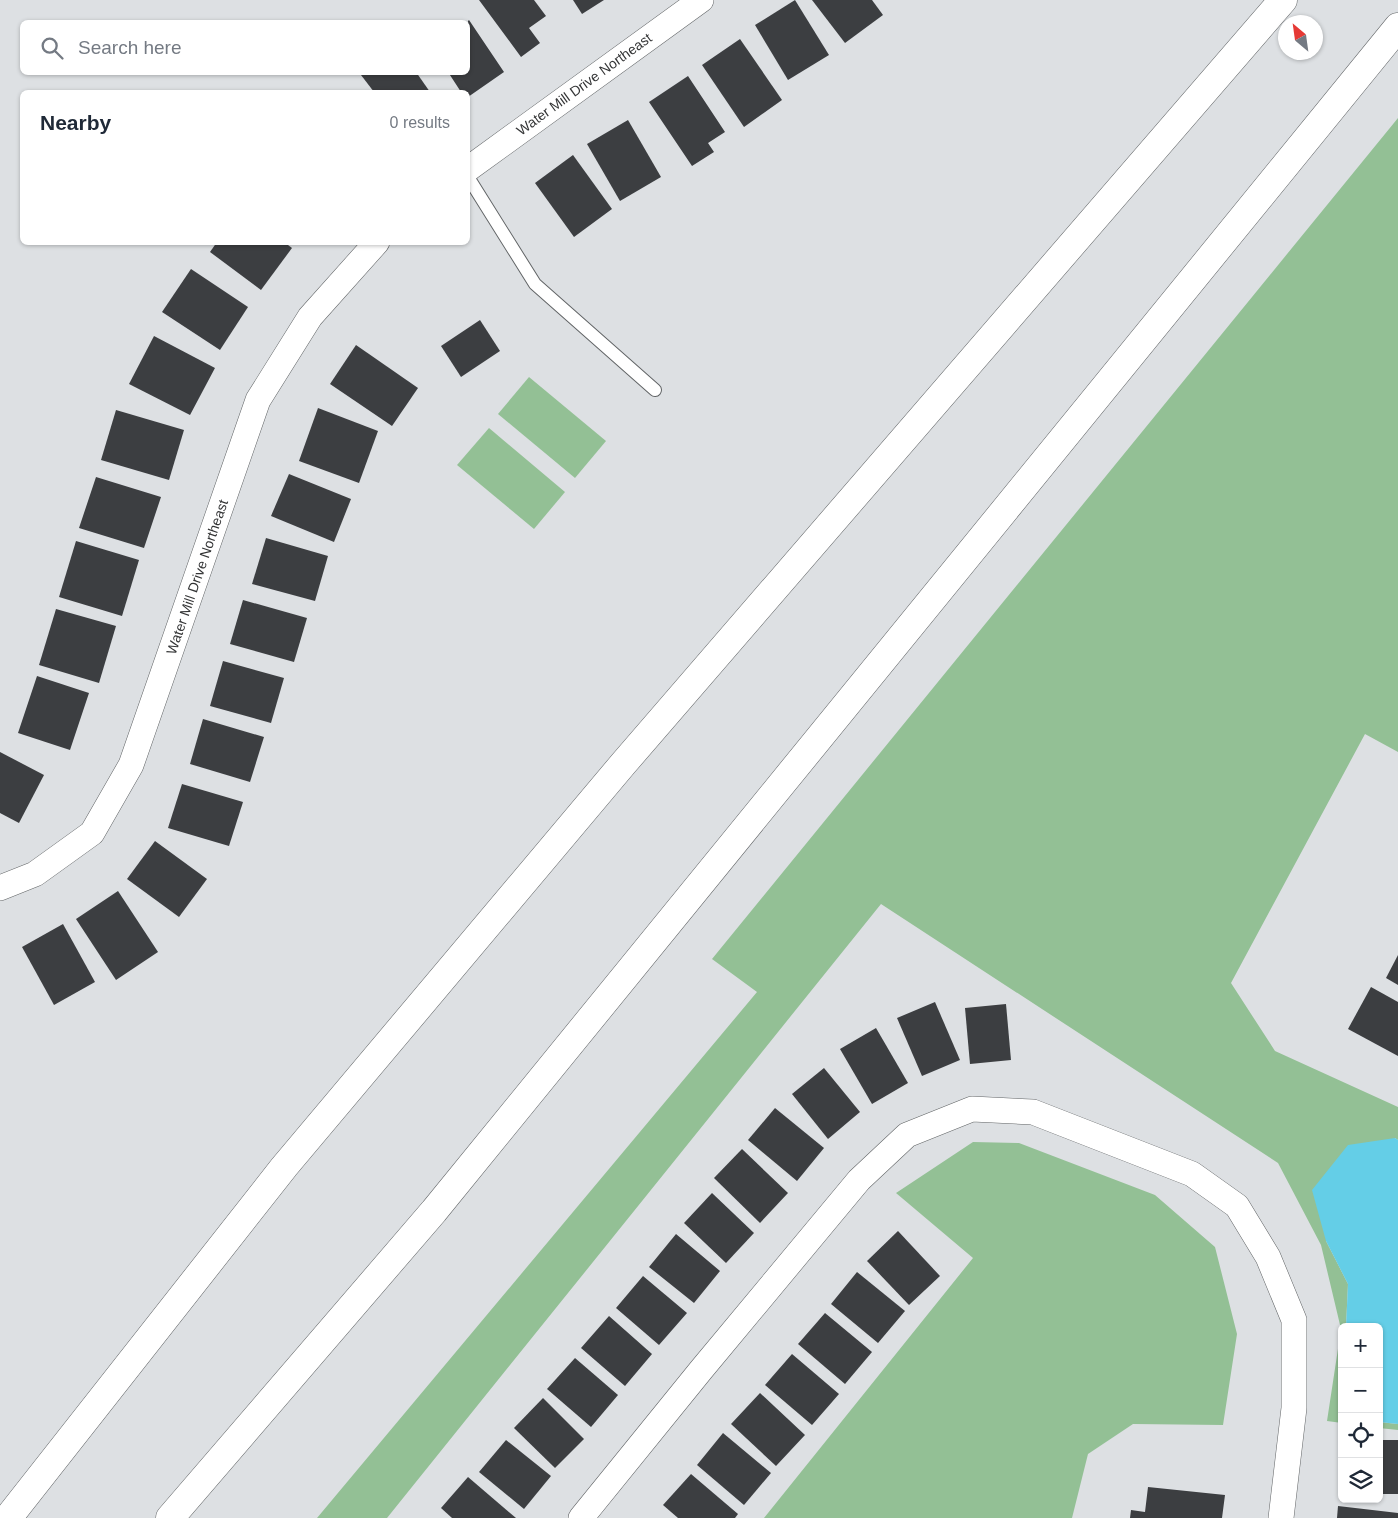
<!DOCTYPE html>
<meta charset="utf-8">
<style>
:root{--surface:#fff;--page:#f6f6f7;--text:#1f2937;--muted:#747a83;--line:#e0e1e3}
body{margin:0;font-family:Helvetica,sans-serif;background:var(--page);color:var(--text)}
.controls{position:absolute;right:15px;bottom:15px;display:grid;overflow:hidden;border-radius:8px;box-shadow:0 1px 4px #0004}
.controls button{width:45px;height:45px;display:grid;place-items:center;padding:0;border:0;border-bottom:1px solid var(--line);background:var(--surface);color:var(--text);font:25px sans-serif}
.compass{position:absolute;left:1278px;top:15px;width:45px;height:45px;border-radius:50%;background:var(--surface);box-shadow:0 1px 4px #0004;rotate:331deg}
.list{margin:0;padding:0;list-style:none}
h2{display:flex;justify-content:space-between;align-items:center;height:65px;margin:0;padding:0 20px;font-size:21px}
h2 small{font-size:16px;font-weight:400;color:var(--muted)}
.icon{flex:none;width:28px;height:28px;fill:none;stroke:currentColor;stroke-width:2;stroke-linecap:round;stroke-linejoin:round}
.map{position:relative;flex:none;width:1398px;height:1518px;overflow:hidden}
.search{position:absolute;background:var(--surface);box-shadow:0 1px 4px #0004;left:20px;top:20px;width:450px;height:55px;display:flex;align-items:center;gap:12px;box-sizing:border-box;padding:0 18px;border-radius:8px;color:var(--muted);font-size:19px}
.panel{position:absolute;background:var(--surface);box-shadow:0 1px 4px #0004;left:20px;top:90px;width:450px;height:155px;border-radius:8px}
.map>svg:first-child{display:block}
.green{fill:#93c095}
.water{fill:#64cee7}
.building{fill:#3c3e41}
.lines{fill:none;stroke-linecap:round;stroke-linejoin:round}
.service-casing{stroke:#616466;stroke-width:14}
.minor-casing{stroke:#616466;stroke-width:26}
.motorway-casing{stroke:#616466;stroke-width:29}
.service{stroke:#fff;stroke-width:12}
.minor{stroke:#fff;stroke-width:25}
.motorway{stroke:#fff;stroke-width:28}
.labels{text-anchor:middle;stroke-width:5;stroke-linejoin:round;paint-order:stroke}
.street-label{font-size:14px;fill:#343536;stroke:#fff}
</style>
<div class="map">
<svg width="1398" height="1518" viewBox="0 0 1398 1518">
<rect width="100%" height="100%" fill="#dde0e3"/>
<g class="green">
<polygon points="1398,118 1398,752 1365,734 1231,983 1275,1051 1398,1107 1398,1140 1395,1138 1326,1241 1348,1284 1346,1327 1342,1327 1342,1423 1327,1421 1341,1329 1321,1245 1278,1163 881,904 387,1518 317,1518 757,992 712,959"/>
<polygon points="529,377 606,441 575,478 498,414"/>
<polygon points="489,428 565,492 534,529 457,465"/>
<polygon points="973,1142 1019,1143 1155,1195 1215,1247 1237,1334 1223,1425 1133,1424 1088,1454 1072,1518 764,1518 973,1258 896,1193"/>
<polygon points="1379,1422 1398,1424 1398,1430 1379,1428"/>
</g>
<polygon class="water" points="1395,1138 1398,1140 1398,1424 1379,1422 1379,1327 1346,1327 1348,1284 1326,1241 1312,1190 1348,1145"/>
<g class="building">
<polygon points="479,0 534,0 546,16 529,28 540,43 521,57"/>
<polygon points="573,0 604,0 582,14"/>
<polygon points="795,0 829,55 788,80 755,25"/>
<polygon points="812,0 872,0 883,15 845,43"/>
<polygon points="469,20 504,72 468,97 468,92 461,92 448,72 468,72 468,21"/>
<polygon points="740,39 782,100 744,127 702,65"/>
<polygon points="364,72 416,72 430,92 374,92 361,75"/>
<polygon points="688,76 725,132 708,143 714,152 692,166 649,102"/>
<polygon points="628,120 661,177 620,201 587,144"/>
<polygon points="573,155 612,209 574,237 535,183"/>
<polygon points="217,242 284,242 292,248 261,290 210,252"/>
<polygon points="191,269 248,307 220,350 162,312"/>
<polygon points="480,320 500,351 461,377 441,346"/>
<polygon points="154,336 215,368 190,415 129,384"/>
<polygon points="356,345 418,388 392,426 330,384"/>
<polygon points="318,408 378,431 359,483 299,461"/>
<polygon points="116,410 184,430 169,480 101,460"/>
<polygon points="289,474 351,499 334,542 271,516"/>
<polygon points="96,477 161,497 144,548 79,528"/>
<polygon points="266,538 328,556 315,601 252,584"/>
<polygon points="76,541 139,560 122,616 59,597"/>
<polygon points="243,600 307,618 294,662 230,644"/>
<polygon points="56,609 116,626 99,683 39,665"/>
<polygon points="223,661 284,678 271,723 210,706"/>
<polygon points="37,676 89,693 70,750 18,733"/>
<polygon points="203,719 264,737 250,782 190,764"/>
<polygon points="0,752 44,775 19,823 0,813"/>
<polygon points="182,784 243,802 229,846 168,828"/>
<polygon points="155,841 207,879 179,917 127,879"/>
<polygon points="118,891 158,952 116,980 76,919"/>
<polygon points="63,924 95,982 54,1005 22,947"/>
<polygon points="1398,955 1398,985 1386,978"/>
<polygon points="1371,987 1398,1002 1398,1056 1348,1029"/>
<polygon points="935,1002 960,1060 922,1076 897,1018"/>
<polygon points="1006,1004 1011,1060 970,1064 965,1008"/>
<polygon points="876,1028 908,1083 872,1104 840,1049"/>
<polygon points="824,1068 860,1112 828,1139 792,1094"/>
<polygon points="775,1108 824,1148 797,1181 748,1140"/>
<polygon points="742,1149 788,1193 760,1223 714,1178"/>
<polygon points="712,1193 754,1233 726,1263 684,1223"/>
<polygon points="898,1231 940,1276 909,1305 867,1261"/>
<polygon points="676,1234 720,1271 694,1303 649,1267"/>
<polygon points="857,1272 905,1311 878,1343 831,1304"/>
<polygon points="643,1276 687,1313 659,1345 616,1308"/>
<polygon points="825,1313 872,1352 845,1384 798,1344"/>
<polygon points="609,1316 652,1354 625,1386 581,1348"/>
<polygon points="792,1354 839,1394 812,1425 765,1385"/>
<polygon points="575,1358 618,1395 591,1427 547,1389"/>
<polygon points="760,1393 805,1435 776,1466 731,1424"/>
<polygon points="543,1398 584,1439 555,1468 514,1428"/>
<polygon points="723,1433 771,1473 744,1505 697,1465"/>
<polygon points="506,1440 551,1476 524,1509 479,1472"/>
<rect x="1379" y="1440" width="19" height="54"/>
<polygon points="691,1474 738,1514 735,1518 678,1518 663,1505"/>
<polygon points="468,1477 516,1518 452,1518 441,1508"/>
<polygon points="1148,1487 1225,1495 1222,1518 1130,1518 1131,1510 1145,1512"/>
<polygon points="1338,1506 1398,1513 1398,1518 1337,1518"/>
</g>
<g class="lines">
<g class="service-casing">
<polyline id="service" points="468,177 535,284 655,390"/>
</g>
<g class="minor-casing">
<g id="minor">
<polyline points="468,169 701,0"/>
<polyline points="0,888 35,874 92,833 131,765 258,400 310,317 377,242"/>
<polyline points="581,1518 701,1370 859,1180 907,1135 972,1109 1033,1112 1192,1174 1237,1206 1268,1257 1294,1320 1294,1408 1281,1518"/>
</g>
</g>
<g class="motorway-casing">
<g id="motorway">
<polyline points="8,1518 284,1167 623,764 1283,0"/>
<polyline points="170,1518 434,1211 1398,27"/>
</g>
</g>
<use href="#service" class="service"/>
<use href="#minor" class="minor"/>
<use href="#motorway" class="motorway"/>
</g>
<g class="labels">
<g class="street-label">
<text transform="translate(584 84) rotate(-36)" y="5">Water Mill Drive Northeast</text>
<text transform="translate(197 577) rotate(-71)" y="5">Water Mill Drive Northeast</text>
</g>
</g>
</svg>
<div class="controls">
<button>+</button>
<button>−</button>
<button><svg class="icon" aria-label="locate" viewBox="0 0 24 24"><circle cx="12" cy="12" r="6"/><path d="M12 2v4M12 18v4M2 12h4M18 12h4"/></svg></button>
<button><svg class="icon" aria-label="layers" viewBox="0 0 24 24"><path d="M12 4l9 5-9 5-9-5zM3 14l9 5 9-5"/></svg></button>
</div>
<svg class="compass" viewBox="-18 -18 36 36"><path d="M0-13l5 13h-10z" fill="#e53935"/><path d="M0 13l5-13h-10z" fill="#747a83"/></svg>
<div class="search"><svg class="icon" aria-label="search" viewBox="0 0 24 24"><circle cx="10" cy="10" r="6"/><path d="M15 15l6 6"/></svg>Search here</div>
<section class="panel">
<h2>Nearby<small>0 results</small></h2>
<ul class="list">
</ul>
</section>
</div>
